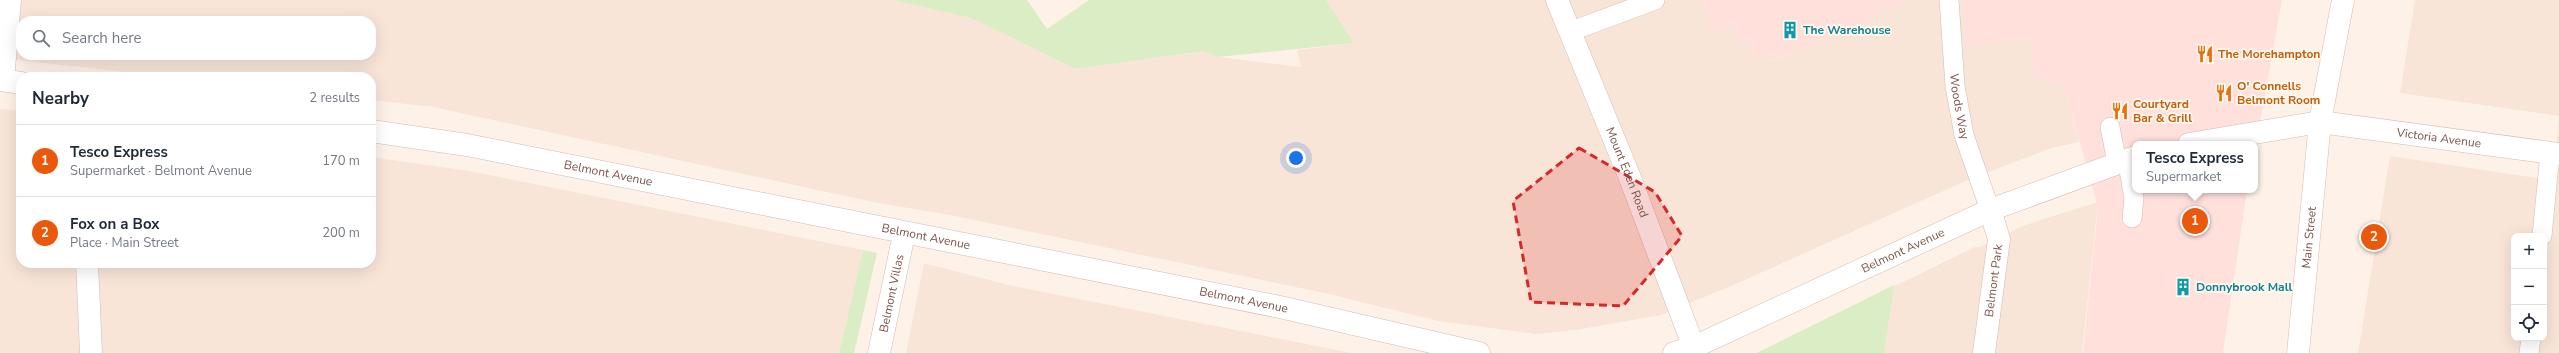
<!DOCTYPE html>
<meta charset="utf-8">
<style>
:root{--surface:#fff;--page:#f2f2f3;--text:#1f2937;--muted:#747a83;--line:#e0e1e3;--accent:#ea580c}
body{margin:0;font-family:"Nunito Sans",sans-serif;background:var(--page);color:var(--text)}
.controls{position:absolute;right:12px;bottom:12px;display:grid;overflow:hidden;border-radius:8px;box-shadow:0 4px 16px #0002}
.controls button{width:36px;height:36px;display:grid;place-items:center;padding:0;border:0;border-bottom:1px solid var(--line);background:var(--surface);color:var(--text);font:20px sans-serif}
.you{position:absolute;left:1296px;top:158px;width:14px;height:14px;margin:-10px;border:3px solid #fff;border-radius:50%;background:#1a73e8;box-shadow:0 0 0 6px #1a73e833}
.badge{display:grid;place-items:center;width:26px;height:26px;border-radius:50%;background:var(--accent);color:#fff;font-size:13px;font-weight:700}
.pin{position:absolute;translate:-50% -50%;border:2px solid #fff;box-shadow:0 1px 4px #0006}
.popup{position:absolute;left:2132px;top:141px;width:126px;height:52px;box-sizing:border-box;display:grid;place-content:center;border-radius:8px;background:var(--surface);filter:drop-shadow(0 1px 3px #0005);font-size:13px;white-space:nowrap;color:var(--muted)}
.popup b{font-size:15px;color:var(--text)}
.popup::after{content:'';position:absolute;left:50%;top:100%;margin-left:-8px;border:8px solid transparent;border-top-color:var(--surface)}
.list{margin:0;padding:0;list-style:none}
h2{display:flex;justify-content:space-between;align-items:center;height:52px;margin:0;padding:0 16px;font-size:17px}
h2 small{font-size:13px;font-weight:400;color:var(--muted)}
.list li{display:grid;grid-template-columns:26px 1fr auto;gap:12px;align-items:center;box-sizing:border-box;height:72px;padding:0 16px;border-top:1px solid var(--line)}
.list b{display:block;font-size:15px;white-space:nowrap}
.list p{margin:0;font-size:13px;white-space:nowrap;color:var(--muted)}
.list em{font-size:13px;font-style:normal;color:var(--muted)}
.icon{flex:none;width:22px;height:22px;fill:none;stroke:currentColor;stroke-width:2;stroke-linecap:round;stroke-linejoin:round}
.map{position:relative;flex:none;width:2559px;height:353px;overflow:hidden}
.search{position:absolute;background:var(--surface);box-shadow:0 4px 16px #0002;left:16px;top:16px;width:360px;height:44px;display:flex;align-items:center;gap:10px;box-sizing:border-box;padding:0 14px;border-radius:16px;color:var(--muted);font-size:15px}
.panel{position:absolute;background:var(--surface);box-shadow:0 4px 16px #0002;left:16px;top:72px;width:360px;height:196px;border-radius:16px}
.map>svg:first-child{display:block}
.residential{fill:#f8e5d8;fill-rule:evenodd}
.commercial{fill:#ffe0db}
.green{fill:#dbedc4}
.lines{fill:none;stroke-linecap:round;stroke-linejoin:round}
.service-casing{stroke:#d4baaf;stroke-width:20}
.minor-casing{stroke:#d4baaf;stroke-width:23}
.tertiary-casing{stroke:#d4baaf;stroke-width:23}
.secondary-casing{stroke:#d9bbae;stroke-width:23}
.service{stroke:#fff;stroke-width:19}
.minor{stroke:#fff;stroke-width:22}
.tertiary{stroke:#fff;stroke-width:22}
.secondary{stroke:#fff;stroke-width:22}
.marked{fill:#d62828;fill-opacity:0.2;stroke:#d62828;stroke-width:3;stroke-dasharray:8 5;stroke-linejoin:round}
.labels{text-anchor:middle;stroke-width:3.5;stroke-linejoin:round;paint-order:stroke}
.culture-label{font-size:12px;font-weight:bold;fill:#0d838f;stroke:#fff7f0;text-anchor:start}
.food-label{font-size:12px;font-weight:bold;fill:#c56008;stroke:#fff7f0;text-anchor:start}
.street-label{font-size:12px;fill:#7a5349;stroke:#fff7f0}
</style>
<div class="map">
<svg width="2559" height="353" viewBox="0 0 2559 353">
<rect width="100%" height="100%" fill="#fef2e8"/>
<g class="residential">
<path d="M 0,0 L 893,0 L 971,18 L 1075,69 L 1203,51 L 1218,57 L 1301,67 L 1297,50 L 1354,43 L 1326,0 L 1700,0 L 1713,33 L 1732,26 L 1753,47 L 1769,54 L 1772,61 L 1854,27 L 1906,0 L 1962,0 L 1966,46 L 2030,40 L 2033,76 L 2064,86 L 2079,142 L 2052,148 L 1970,179 L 1729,287 L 1661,315 L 1576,330 L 1536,334 L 1438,321 L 1329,294 L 950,215 L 873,202 L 433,107 L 371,100 L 371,77 L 169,77 L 0,58 ZM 21,21 L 371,21 L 371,55 L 21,55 Z"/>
<polygon points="2415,0 2559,0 2559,353 2537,353 2538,338 2544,338 2544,288 2559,116 2400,93"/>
<polygon points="0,109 21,111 21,263 371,263 371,157 470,171 863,250 839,353 0,353"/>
<polygon points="2390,156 2543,179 2535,236 2514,236 2514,338 2523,338 2521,353 2358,353"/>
<polygon points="2098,202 2082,353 1757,353 1975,247 1980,247 2025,225"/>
<polygon points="924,263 1009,285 1352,353 906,353"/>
</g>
<g class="commercial">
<polygon points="1700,0 1906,0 1854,27 1771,61 1768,54 1757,59 1753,47 1750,48 1746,41 1738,44 1732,26 1713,33"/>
<polygon points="1962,0 2282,0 2255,150 2255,144 2135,144 2135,190 2247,190 2223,353 2083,353 2098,208 2064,86 2033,76 2030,40 1966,46"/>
</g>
<g class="green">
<polygon points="893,0 1027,0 1047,29 1089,0 1326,0 1354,43 1218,57 1203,51 1075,69 971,18"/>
<polygon points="863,250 877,253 854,353 839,353"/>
<polygon points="1894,285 1884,353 1757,353"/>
</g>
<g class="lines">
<g class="service-casing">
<g id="service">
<path id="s1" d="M 1949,0 L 1955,86 L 1964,135 L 1990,210"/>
<polyline points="1569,32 1655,0"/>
<polyline points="2110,127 2117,163"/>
<polyline points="2127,159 2134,198 2132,218"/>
<polyline points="2542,236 2550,153"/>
<polyline points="2529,353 2531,338"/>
</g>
</g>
<g class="minor-casing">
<g id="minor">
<path id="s2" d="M 1557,0 L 1630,178 L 1696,353"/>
<polyline points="3,80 10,0"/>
<path id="s3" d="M 2320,122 L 2559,154"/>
<polyline points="87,263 91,353"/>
<path id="s4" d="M 879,353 L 904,234"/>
<path id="s5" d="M 1984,353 L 1999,239 L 1990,210"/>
</g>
</g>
<g class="tertiary-casing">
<g id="tertiary">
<polyline points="0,80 21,83"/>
<path id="s6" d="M 371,131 L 467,145 L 1280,307 L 1479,353"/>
<polyline points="2189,144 2320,122"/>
<path id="s7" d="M 1674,353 L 1694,347 L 1990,210 L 2135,157"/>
</g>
</g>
<g class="secondary-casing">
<g id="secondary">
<path id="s8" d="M 2298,353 L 2320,122 L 2343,0"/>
</g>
</g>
<use href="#service" class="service"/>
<use href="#minor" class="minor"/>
<use href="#tertiary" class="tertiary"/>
<use href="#secondary" class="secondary"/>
</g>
<path class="marked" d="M 1579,148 L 1655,192 L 1682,236 L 1623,306 L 1531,302 L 1513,201 Z"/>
<defs>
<g id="building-bare" transform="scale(1.38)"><path d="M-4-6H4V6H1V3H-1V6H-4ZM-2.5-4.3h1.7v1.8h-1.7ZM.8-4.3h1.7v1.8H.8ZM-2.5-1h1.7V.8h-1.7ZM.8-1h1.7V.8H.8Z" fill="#0f9aa8" stroke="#fff7f0" stroke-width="2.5" paint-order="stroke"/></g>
<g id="restaurant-bare" transform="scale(1.38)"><path d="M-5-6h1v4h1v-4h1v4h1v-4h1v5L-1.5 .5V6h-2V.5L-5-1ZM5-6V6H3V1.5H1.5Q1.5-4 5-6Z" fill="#e8710a" stroke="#fff7f0" stroke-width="2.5" paint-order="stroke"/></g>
</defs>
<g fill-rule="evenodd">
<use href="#building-bare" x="1790" y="30"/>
<use href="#restaurant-bare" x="2205" y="54"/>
<use href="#restaurant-bare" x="2224" y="93"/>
<use href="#restaurant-bare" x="2120" y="111"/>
<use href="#building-bare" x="2183" y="287"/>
</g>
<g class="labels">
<g class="culture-label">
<text x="1803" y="34">The Warehouse</text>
<text x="2196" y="291">Donnybrook Mall</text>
</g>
<g class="food-label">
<text x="2218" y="58">The Morehampton</text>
<text x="2237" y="90">O' Connells<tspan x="2237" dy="14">Belmont Room</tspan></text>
<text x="2133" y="108">Courtyard<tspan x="2133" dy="14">Bar &amp; Grill</tspan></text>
</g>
<g class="street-label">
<text dy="4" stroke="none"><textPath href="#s1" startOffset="107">Woods Way</textPath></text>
<text dy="4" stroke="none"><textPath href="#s3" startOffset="120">Victoria Avenue</textPath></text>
<text dy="4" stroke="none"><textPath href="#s2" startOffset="186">Mount Eden Road</textPath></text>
<text dy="4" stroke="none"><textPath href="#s6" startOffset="241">Belmont Avenue</textPath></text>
<text dy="4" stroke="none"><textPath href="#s6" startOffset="565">Belmont Avenue</textPath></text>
<text dy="4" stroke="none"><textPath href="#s8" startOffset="116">Main Street</textPath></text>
<text dy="4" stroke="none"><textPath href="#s7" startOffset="251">Belmont Avenue</textPath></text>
<text dy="4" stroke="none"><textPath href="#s5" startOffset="73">Belmont Park</textPath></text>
<text dy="4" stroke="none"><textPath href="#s4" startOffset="61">Belmont Villas</textPath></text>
<text dy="4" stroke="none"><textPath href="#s6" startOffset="889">Belmont Avenue</textPath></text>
</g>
</g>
</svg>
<div class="controls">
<button>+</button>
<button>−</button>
<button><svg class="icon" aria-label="locate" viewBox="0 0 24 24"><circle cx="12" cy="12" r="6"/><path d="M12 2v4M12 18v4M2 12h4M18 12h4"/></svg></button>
</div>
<div class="you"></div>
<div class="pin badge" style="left:2195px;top:221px">1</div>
<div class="popup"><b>Tesco Express</b>Supermarket</div>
<div class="pin badge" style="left:2374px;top:237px">2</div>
<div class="search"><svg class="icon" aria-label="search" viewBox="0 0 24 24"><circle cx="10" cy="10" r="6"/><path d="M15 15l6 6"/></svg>Search here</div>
<section class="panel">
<h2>Nearby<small>2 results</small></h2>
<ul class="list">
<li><span class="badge">1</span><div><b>Tesco Express</b><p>Supermarket · Belmont Avenue</p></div><em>170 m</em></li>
<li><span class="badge">2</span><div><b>Fox on a Box</b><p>Place · Main Street</p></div><em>200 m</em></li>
</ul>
</section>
</div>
